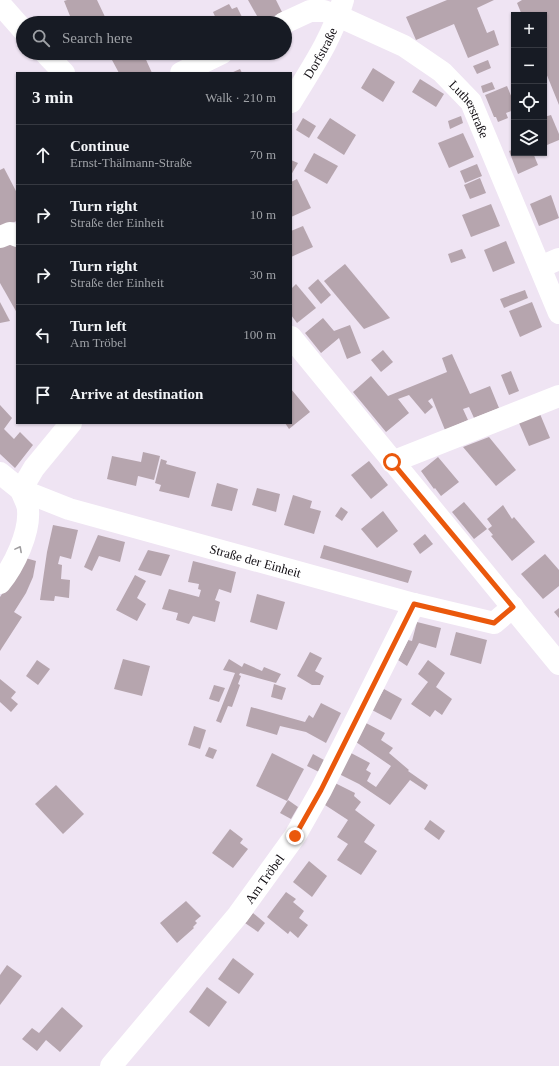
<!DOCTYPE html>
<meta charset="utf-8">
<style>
:root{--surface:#171b24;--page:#242831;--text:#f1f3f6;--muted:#9ea1a6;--line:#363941}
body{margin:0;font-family:"Times New Roman",serif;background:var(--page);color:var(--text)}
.controls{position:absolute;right:12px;top:12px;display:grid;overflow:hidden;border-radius:0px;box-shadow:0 1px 3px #0004}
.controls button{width:36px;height:36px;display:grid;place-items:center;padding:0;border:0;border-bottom:1px solid var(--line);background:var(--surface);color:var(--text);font:20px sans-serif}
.stop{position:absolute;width:12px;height:12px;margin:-9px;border:3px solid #ea580c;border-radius:50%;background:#fff}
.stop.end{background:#ea580c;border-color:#fff;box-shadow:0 1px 4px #0008}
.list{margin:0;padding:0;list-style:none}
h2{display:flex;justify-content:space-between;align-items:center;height:52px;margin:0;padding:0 16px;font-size:17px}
h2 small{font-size:13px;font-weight:400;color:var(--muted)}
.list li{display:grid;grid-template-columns:26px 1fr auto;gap:12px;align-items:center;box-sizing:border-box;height:60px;padding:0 16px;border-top:1px solid var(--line)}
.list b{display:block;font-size:15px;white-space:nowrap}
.list p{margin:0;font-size:13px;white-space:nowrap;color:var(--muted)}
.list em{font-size:13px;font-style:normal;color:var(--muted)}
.icon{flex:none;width:22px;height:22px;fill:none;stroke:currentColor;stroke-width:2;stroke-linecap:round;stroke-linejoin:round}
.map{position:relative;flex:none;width:559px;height:1066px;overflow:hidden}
.search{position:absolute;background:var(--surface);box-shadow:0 1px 3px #0004;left:16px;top:16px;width:276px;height:44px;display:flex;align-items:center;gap:10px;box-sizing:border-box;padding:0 14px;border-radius:22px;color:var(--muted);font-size:15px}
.panel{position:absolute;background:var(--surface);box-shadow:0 1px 3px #0004;left:16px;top:72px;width:276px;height:352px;border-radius:0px}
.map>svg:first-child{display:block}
.building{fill:#b6a5ae}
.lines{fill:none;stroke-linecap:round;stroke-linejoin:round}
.minor{stroke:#fff;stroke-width:22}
.oneway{stroke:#9f9d9f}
.route{stroke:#ea580c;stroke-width:5}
.labels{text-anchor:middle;stroke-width:4;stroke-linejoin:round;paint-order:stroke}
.street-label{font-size:13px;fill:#0f0b10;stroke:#fff}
</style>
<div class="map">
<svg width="559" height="1066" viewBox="0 0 559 1066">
<rect width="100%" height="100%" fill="#efe4f3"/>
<g class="building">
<polygon points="67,0 97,0 106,19 97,23 68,23 66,18 70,16 64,1"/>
<polygon points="248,0 276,0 282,12 261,23"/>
<polygon points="447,0 494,0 477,8 487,33 494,30 499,45 468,58 454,24 416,40 406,17"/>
<polygon points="522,0 559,0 559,105 544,68 544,15 522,15 517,3"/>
<polygon points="229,4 232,9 237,7 245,23 218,23 213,12"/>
<polygon points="125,53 128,59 143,53 152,73 119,73 112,60"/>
<polygon points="488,60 491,68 477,74 473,66"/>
<polygon points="373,68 395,82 383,102 361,88"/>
<polygon points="240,69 242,73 231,73"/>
<polygon points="420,79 444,94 436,107 412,92"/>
<polygon points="492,82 495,89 483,93 481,86"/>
<polygon points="507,86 514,103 514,110 506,113 508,118 498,122 496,117 494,117 485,95"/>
<polygon points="551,115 559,134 559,140 547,145 544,139 544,117"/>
<polygon points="461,116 463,123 450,129 448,121"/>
<polygon points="303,118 316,126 309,138 296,130"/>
<polygon points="330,118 356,135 344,155 317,138"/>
<polygon points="463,133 474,157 449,168 438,143"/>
<polygon points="514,149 514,153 533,153 538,165 518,174 509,151"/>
<polygon points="314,153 338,166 327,184 304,171"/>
<polygon points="291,160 298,163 291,175"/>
<polygon points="477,164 482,176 465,183 460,171"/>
<polygon points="4,168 17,193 17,221 0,227 0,170"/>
<polygon points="480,178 486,193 470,199 464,185"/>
<polygon points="297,179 311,208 291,217 291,182"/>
<polygon points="551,195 559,218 539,226 530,204"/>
<polygon points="491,204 500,226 471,237 462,215"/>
<polygon points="303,226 313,247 291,257 291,231"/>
<polygon points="506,241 515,263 493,272 484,250"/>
<polygon points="17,243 17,313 0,283 0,246"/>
<polygon points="462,249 466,258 451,263 448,254"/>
<polygon points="345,264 390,318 364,329 324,281"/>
<polygon points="318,279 331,295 321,304 308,288"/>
<polygon points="296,284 316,308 297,323 291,315 291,289"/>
<polygon points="525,290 528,298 504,308 500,299"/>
<polygon points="0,302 10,321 0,323"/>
<polygon points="532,302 542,327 520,337 509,311"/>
<polygon points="323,318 334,331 350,325 361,353 347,359 339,338 321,353 305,333"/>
<polygon points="383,350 393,362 381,372 371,360"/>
<polygon points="452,354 470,394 490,386 499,408 474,418 469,407 463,409 468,420 445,430 432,398 428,401 433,407 425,414 409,395 398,399 409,413 386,432 353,392 371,376 388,396 447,372 442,358"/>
<polygon points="511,371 519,391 509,395 501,375"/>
<polygon points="291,389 310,412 289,429 285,423 291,423"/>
<polygon points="0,405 12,418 4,429 14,439 20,432 33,445 15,468 0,454"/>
<polygon points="540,414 550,438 529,446 519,423"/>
<polygon points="489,437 516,470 496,486 463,447"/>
<polygon points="143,452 160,456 154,480 138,476 136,486 107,479 112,456 141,462"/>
<polygon points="438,457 459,482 441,496 435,488 434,489 421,471"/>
<polygon points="161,459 167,461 166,464 196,472 189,498 159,491 161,485 155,483"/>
<polygon points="369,461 388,485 371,499 351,475"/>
<polygon points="217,483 238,489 232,511 211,506"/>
<polygon points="257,488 280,494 276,512 252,505"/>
<polygon points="293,495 312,501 310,508 321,511 314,534 284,525"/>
<polygon points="464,502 487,529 474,539 452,512"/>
<polygon points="503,505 512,519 514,517 535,542 512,561 491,536 493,535 488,529 492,526 487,519"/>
<polygon points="341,507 348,512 342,521 335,516"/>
<polygon points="383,511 398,531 377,548 361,529"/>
<polygon points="53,525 78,530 71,559 60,556 58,564 62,565 61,579 70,580 69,598 55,596 54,601 40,600 47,552"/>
<polygon points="425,534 433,544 420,554 413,544"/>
<polygon points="98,535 125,542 120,562 99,556 92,571 84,567"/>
<polygon points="324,545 412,571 408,583 320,558"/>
<polygon points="148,550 170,555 161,576 138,570"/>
<polygon points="545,554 559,570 559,586 543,599 521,574"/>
<polygon points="22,557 36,561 33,577 26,593 14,612 22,617 0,651 0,597 10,582"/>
<polygon points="193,561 236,572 231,593 219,589 215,600 220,602 215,622 193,616 189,624 176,620 178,613 162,609 169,589 199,597 201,590 198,589 199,584 188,582"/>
<polygon points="135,575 146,581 137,598 146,604 137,621 116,610"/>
<polygon points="257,594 285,602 277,630 250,622"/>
<polygon points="559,608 559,618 554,612"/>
<polygon points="417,622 441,628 436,648 419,643 407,666 398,660 408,640 412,641"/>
<polygon points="456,632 487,640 481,664 450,655"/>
<polygon points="310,652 322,658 315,671 324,676 320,685 312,685 297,676"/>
<polygon points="123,659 150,666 142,696 114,689"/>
<polygon points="229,659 242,667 244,663 262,671 264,667 281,674 276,683 240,673 239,675 241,676 238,684 240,685 232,707 228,706 221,723 216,721 235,673 223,670"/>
<polygon points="37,660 50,669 38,685 26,676"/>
<polygon points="428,660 445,673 436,687 452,699 442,715 435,710 430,717 411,704 428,682 418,674"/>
<polygon points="0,679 16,692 11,698 18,704 11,712 0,702"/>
<polygon points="274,684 286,688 282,700 271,697"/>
<polygon points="214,685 225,688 219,702 209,699"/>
<polygon points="384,689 402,699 391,720 372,710"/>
<polygon points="321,703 341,713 326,743 306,732 280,726 277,735 246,726 251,707 305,722 309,715 313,718"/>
<polygon points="366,723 385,733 381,740 393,748 389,753 409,770 408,771 428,785 425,790 410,780 390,805 359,784 339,774 351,753 370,763 366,770 371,773 367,781 376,787 391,766 356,742"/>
<polygon points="194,726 206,730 200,749 188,745"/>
<polygon points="209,747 217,750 213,759 205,756"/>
<polygon points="272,753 304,769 287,801 256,786"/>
<polygon points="313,754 324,760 319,772 307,766"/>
<polygon points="335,783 355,793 354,796 361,802 355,810 375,825 364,842 377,851 361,875 337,860 348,844 337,837 348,820 325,805"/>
<polygon points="56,785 84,814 63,834 35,804"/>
<polygon points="288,800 298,807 291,819 280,813"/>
<polygon points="430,820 445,831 439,840 424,829"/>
<polygon points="230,829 243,839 240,843 248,849 233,868 212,853"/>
<polygon points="309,861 327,876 312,897 293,882"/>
<polygon points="286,892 296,899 293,902 304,911 299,918 308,925 298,938 290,931 288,934 267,917"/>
<polygon points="186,901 201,916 195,921 197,923 193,927 194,928 177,943 160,923"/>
<polygon points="253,913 265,923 258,932 245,923"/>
<polygon points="233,958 254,974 239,994 218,979"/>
<polygon points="7,965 22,976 0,1005 0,975"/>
<polygon points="207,987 227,1002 209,1027 189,1012"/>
<polygon points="62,1007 83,1026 60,1052 46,1040 37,1051 22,1039 32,1028 39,1033"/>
</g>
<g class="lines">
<g class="minor">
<polyline points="0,4 23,30"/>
<path id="s1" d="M 284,23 L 310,11 L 324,11 L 338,16 L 404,46 L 442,72 L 471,102 L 559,313"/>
<polyline points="45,53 64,73"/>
<polyline points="181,73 222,53"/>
<path id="s2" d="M 291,102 C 311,69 333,37 343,0"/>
<polyline points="0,237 10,233 17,236"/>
<polyline points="540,267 559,259"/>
<polyline points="291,337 559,664"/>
<polyline points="392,462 559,396"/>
<path id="s3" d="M 0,473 L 21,490 L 69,509 L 414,604 L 494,623 L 513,607"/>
<polyline points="21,490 34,468 71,423"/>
<path d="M 0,583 C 14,566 30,533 28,510 C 28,504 23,496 21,490"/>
<path id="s4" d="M 111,1066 L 238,915 L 295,836 L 321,790 L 414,604"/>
</g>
</g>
<defs><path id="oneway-chevron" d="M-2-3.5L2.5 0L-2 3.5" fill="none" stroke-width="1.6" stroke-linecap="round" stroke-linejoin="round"/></defs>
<use class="oneway" href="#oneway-chevron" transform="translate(19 549) rotate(-62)"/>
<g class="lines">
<polyline class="route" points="295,836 321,790 414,604 494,623 513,607 392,462"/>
</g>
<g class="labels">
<g class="street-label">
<text dy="5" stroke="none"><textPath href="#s2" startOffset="57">Dorfstraße</textPath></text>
<text dy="5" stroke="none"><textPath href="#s1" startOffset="223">Lutherstraße</textPath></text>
<text dy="5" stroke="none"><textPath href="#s3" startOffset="272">Straße der Einheit</textPath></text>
<text dy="5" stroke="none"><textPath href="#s4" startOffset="242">Am Tröbel</textPath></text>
</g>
</g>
</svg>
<div class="controls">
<button>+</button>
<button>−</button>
<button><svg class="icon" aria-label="locate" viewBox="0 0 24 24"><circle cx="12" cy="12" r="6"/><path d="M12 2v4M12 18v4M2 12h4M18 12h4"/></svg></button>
<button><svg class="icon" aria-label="layers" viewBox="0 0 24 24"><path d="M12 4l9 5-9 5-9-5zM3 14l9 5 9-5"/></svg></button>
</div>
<div class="stop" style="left:392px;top:462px"></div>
<div class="stop end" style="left:295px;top:836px"></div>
<div class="search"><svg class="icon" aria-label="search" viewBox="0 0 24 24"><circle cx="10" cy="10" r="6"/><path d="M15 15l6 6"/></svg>Search here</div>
<section class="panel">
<h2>3 min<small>Walk · 210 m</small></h2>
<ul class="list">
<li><svg class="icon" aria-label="ahead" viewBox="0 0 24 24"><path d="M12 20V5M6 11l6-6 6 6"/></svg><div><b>Continue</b><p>Ernst-Thälmann-Straße</p></div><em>70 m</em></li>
<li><svg class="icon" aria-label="right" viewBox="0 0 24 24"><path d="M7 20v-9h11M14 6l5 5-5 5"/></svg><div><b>Turn right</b><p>Straße der Einheit</p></div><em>10 m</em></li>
<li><svg class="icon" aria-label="right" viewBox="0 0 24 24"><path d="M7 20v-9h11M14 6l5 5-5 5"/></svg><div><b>Turn right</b><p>Straße der Einheit</p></div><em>30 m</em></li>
<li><svg class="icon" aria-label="left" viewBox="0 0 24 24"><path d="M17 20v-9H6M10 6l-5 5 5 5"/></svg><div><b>Turn left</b><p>Am Tröbel</p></div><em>100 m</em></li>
<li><svg class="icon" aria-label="arrive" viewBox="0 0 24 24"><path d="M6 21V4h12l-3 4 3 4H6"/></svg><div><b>Arrive at destination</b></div></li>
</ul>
</section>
</div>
